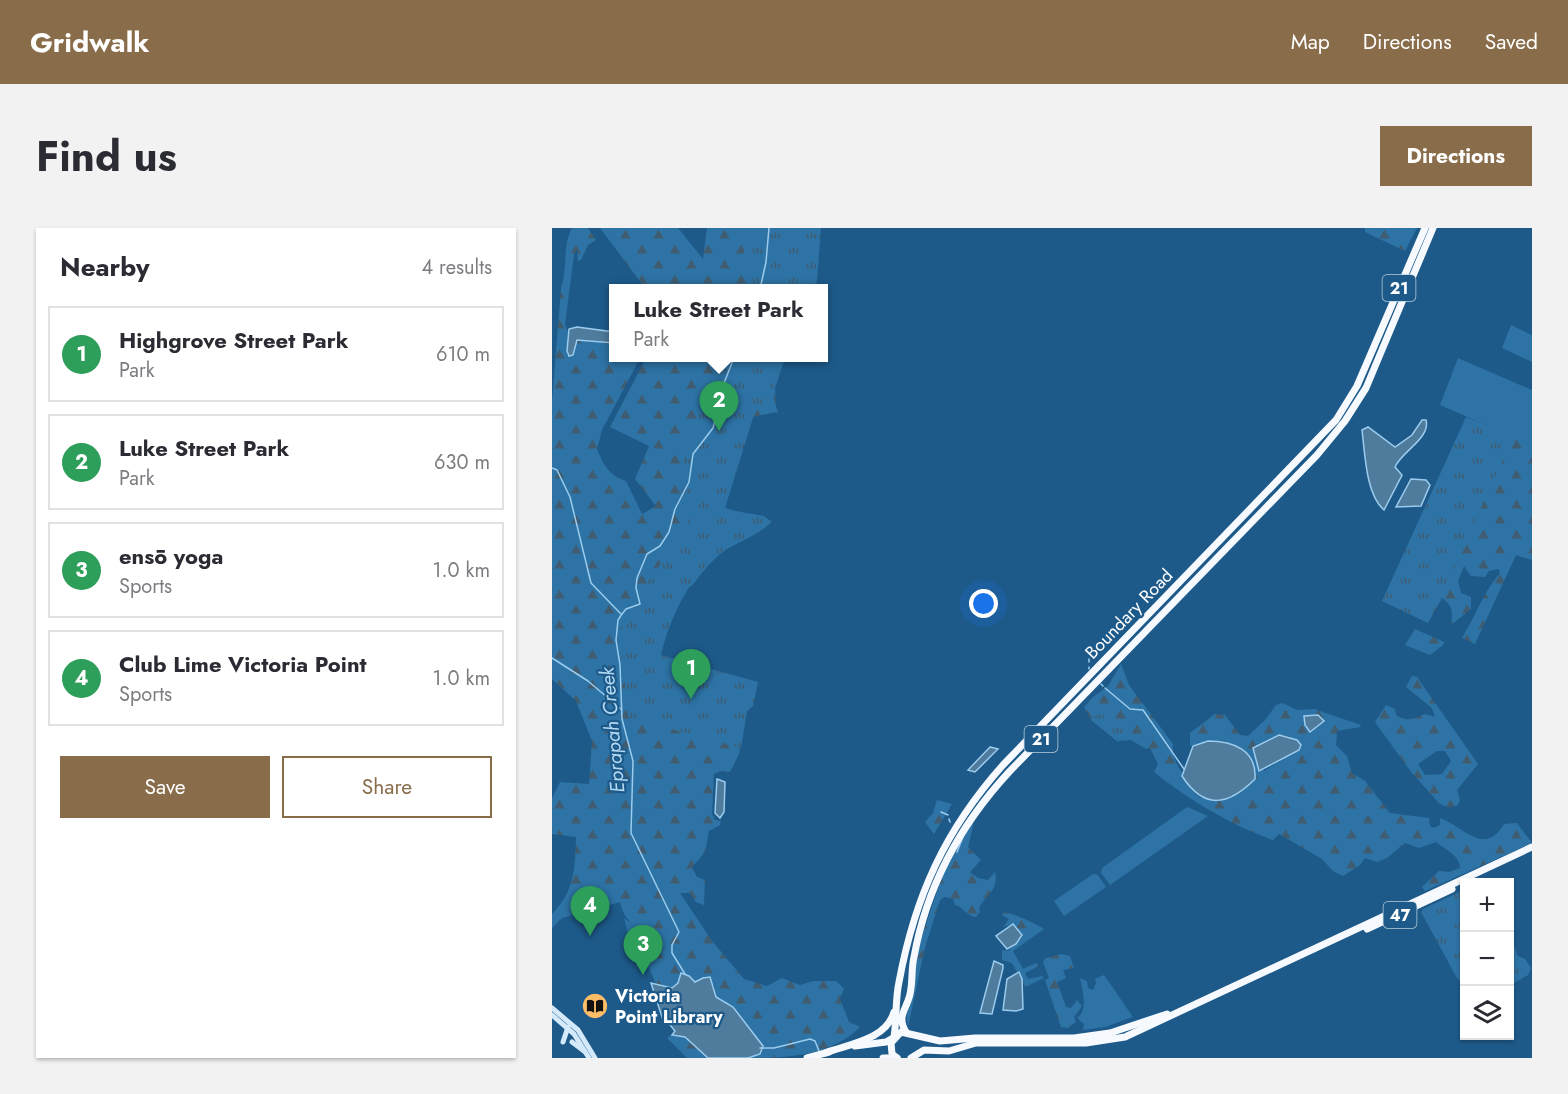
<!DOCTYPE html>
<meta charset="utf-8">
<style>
:root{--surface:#fff;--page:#f2f2f3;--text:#2b2b33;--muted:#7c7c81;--line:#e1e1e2;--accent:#896d4a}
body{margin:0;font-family:Jost,sans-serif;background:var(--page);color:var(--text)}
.controls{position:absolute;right:18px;bottom:18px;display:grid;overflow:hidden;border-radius:0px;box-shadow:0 2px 4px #0004}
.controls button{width:54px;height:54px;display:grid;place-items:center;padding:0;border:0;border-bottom:2px solid var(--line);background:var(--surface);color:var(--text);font:30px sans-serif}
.you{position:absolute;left:432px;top:376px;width:21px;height:21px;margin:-15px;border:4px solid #fff;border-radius:50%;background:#1a73e8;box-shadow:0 0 0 9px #1a73e833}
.badge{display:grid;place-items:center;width:39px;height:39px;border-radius:50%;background:var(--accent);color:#fff;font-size:20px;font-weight:700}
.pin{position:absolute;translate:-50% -50px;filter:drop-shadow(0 2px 3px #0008)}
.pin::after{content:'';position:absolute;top:32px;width:21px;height:18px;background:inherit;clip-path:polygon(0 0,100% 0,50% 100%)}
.popup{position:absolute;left:57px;top:56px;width:219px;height:78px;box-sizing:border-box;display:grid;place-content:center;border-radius:0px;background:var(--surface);filter:drop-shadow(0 2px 4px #0005);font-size:20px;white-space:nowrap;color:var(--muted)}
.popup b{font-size:22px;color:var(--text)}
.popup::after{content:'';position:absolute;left:50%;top:100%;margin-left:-12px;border:12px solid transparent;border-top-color:var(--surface)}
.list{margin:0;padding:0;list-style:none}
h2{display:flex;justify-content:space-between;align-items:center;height:78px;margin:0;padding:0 24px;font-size:26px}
h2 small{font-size:20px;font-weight:400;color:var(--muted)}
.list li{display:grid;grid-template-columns:39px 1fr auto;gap:18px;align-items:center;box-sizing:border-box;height:96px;margin:0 12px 12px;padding:0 12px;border:2px solid var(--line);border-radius:0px}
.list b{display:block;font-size:22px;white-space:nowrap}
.list p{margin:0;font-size:20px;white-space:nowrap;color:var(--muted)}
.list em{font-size:20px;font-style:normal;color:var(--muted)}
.actions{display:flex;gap:12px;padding:18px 24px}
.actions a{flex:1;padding:14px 0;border:2px solid var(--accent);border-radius:0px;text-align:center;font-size:21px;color:var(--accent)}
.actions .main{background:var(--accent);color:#fff}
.icon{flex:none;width:33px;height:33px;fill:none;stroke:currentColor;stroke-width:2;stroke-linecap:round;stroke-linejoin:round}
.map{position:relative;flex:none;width:980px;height:830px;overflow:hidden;border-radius:0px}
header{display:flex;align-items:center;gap:36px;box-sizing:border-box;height:84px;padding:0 30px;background:var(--accent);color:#fff}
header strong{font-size:28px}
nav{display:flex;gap:33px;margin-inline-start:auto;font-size:21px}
.intro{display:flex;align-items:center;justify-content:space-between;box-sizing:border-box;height:144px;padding:0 36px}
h1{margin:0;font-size:42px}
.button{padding:15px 27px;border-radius:0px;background:var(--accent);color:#fff;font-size:21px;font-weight:700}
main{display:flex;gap:36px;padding:0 36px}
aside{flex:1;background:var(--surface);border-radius:0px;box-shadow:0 2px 4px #0004}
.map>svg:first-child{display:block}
.grass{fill:#2d73a5}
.forest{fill:url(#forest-firs);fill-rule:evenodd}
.park{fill:url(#park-tufts)}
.water{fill:#4f7b9c;stroke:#9bccee;stroke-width:1.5}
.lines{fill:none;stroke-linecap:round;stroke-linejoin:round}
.stream{stroke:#9bccee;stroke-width:1.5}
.secondary{stroke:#d4e9f9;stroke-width:5}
.trunk{stroke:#f6faff;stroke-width:7}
.labels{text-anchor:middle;stroke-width:4.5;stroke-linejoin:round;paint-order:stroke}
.shield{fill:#1d5a8a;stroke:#bbcedc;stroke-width:1.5}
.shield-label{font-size:16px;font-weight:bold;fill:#fff}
.street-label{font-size:18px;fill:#fff;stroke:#1d5a8a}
.poi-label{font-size:18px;font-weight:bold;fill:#fff;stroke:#1d5a8a;text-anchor:start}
.water-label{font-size:20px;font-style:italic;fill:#b3d9f3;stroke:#1d5a8a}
</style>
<header>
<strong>Gridwalk</strong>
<nav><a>Map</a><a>Directions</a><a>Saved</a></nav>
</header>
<div class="intro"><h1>Find us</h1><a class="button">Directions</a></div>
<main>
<aside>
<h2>Nearby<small>4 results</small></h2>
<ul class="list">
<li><span class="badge" style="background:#2e9e5b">1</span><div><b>Highgrove Street Park</b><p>Park</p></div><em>610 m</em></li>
<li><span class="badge" style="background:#2e9e5b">2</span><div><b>Luke Street Park</b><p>Park</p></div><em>630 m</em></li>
<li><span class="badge" style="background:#2e9e5b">3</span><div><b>ensō yoga</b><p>Sports</p></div><em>1.0 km</em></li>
<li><span class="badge" style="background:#2e9e5b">4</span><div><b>Club Lime Victoria Point</b><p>Sports</p></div><em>1.0 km</em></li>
</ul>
<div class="actions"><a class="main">Save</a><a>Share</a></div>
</aside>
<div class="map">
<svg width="980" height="830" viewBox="0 0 980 830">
<defs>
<pattern id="forest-firs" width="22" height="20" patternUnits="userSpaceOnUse" patternTransform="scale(1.5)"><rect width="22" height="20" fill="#2d73a5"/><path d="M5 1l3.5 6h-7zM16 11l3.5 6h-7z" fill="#405c70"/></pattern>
<pattern id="park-tufts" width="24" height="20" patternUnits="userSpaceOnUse" patternTransform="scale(1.5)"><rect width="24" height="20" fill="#2d73a5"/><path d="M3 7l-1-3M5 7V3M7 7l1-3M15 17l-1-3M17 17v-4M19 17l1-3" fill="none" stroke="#405c70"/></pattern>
</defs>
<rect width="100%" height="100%" fill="#1d5a8a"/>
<g class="grass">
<polygon points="959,97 980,107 980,134 950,120"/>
<polygon points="906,130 980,162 980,217 888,177"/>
<polygon points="635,579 656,588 558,657 549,645 550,640"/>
<polygon points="541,646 546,647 554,659 512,688 502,673"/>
<polygon points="72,690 83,698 89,707 87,719 79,717"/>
<path d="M 552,747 L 581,789 L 553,799 L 531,802 L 532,796 L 525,790 C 536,783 531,762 528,750 L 535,753 L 536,760 L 541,762 L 544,755 L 543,751 Z"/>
</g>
<g class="forest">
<path d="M 20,0 L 36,0 L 44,12 L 36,17 L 29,32 L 26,33 L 25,21 L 22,27 L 13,96 L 16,104 L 15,127 L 21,127 L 23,115 L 28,112 L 62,115 L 62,130 L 76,133 L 80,130 L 88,130 L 50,202 L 45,221 C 51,236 57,248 74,253 L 90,286 L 104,278 L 83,251 L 97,218 L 58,199 L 94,130 L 233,130 L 223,160 L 224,184 L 200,189 L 171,281 L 212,288 L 219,294 C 206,308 190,311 175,321 C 160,331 150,345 139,359 L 133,356 L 107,425 L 191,505 L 187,526 L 178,544 L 169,543 L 162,546 L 160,586 L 163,592 L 169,593 L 168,597 L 157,603 L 153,624 L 140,639 L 145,649 L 153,652 L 152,677 L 144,674 L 138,665 L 128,665 L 160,713 L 192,751 L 215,758 L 230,750 L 248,757 L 261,753 L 284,753 L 292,761 L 288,771 L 297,794 L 308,799 C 279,828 235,830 196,830 L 208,826 C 201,799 185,786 164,769 L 162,757 L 126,755 L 120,760 L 105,758 L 96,738 L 85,739 L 79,717 L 87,719 L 90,711 C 83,693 73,696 68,674 L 10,690 L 0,700 L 0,686 C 23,663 23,639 24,609 L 0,606 L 0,570 L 8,554 L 37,556 L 40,513 L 24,473 L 0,451 L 0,174 L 9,60 C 16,40 10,19 20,0 Z"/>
<polygon points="48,0 126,0 151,31 155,0 269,0 265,52 263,61 93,60"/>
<polygon points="813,0 865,0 853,23 813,4"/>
<path d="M 940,207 L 962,208 L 980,217 L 980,332 L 964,327 L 923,416 L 910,410 C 921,393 935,357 948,346 L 947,341 L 937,343 L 933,349 L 919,348 L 912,338 L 906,353 L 909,365 L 919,369 L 919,381 L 899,397 C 901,384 901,378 890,370 L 876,395 L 832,370 Z"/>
<polygon points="863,401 892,414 891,417 878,427 853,417"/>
<path d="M 569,436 L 577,457 L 621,516 C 620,528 623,533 629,543 C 641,565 644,576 673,569 L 673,513 L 656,513 L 638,518 L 638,505 L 663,486 L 673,487 L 688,507 L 696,508 L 713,492 L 724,477 L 731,475 L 745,482 L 762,481 L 809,497 L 808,499 L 785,503 L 784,517 L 795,528 L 800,545 L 813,553 L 838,585 L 877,590 L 878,598 L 882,600 L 888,597 L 888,590 C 912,599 933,629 952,596 L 965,595 L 980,615 L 873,663 L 870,659 L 887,643 L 897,644 L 908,640 C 908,627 892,621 884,614 L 867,620 L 853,615 L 835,630 L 825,634 L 813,630 L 808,637 L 791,648 L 781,643 L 770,631 L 727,606 L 721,612 C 679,597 637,572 602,544 L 606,536 L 598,520 L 594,521 L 579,512 L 567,513 L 562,496 L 546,486 L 539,492 L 532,479 L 541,469 L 556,458 ZM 727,507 L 737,508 L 746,522 L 712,543 L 701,520 Z"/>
<path d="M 860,448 L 865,449 L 926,536 L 905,562 L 908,572 L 906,577 C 899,580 892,580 886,574 L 859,544 L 823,494 L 834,477 L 843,481 L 844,487 C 856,495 862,490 873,486 L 883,489 L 880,480 L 854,459 ZM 885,523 L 893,523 L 899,533 L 890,546 L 873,547 L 866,536 Z"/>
<polygon points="385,572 400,576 382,606 373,594 381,585"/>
<path d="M 422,594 L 416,619 L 429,632 L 418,644 L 426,650 L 436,652 L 443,644 C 447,661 435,667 427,679 L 428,684 L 424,689 C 414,688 412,679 403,677 L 401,671 L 393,669 L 388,672 L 373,719 L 356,799 L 354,783 L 363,760 L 363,737 L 370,708 L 391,646 L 409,610 Z"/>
<path d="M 451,684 C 461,685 482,695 492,701 L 461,723 L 471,741 L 484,735 L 487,738 L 473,745 L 476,751 L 490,748 L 492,750 L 473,759 L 460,735 L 450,732 L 450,722 L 456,723 L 471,708 L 461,696 L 451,699 L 457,691 L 450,687 Z"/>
<polygon points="509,726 518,728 522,740 511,742 514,750 505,754 514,779 519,780 525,772 530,778 522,789 524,794 516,800 509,799 493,752 497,750 491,734 494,730"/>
<polygon points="120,807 133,809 156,830 135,830 115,810"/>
</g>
<g class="park">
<polygon points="203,0 268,0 263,46 257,60 196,60 199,35 193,34 192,23"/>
<path d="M 170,130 L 229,130 L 221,167 L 226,185 L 204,180 L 173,280 L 220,293 C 207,307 190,312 173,322 C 139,344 118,389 109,427 L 206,454 L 201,478 L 195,483 L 189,520 L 76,489 L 69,417 L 71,388 L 126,312 L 124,305 L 137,293 L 137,289 L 131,285 L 129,269 L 132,217 L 153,173 L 156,153 L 165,142 Z"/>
<polygon points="914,189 962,208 876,395 830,373"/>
<polygon points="546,486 561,488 562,496 567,496 575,505 566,514 539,492"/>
<polygon points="912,662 912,756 905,750 869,684 871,681"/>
<polygon points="958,707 966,728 973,731 979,740 976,747 958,757"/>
</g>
<g class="water">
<polygon points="25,99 62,104 62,115 25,112 21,127 17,128 15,123 17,101"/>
<path d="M 870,192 L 874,192 C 879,210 849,224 843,239 L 850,247 L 832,282 C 814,267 813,226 810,202 L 816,199 L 843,219 L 860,207 Z"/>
<polygon points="859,251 874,252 878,257 869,278 844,279"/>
<polygon points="766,487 772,493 758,504 753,497 752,488"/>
<polygon points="727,507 745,512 749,517 747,522 707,543 701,520"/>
<path d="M 656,513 C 681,513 705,522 703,551 C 676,578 652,582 630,548 L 641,518 Z"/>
<polygon points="438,519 446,521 423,544 416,542"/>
<polygon points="165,551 173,554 172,584 168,590 163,585"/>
<polygon points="461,696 470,707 464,716 455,721 444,708"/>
<polygon points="442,733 451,737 451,740 440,786 428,785"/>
<polygon points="467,744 470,751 471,781 464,783 451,782 455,751"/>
<polygon points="129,745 137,748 143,754 151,750 158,749 164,769 181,779 211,818 208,826 196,830 156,830 133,809 120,807 123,803 114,792 111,792 99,755 120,760 126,755"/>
</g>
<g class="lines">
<g class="stream">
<polyline points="208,61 214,34 217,0"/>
<polyline points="0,240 5,242 18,269 39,355 69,386"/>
<polyline points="0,430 36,453 69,481"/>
<polyline points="537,431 537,434"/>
<polyline points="537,441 537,439"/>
<polyline points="549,456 551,458"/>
<polyline points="553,460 578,481 591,482 632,541"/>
<polyline points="389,584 396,587"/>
<polyline points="397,591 398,594"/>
<polyline points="405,624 411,609"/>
<polyline points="133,746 120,725 120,717 127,704 79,605 81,533 70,491 68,437 64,412 66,392 70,386 74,381 88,376 84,360 85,350 95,326 108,318 117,304 123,281 137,254 141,226 161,200 172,155 182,130"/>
<polyline points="208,820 222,820 258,811 263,813 267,823"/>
</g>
<g class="secondary">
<polyline points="0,780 26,802 43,830"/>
<polyline points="0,787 22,806 37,830"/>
<polyline points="11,814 16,799"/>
<polyline points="20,814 32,823"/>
</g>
<g class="trunk">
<polyline points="815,701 900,661"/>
<path d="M 354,804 C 344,788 355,781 358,766 C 361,754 359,741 362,729 C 375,657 408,597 457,544 L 765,227 L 793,193 L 814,160 L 881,0"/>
<path d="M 342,809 C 345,790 343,772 347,754 C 363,668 393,602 451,537 L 784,192 L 805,158 L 873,0"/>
<polyline points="303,818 334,814 341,810"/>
<path d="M 273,825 C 297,816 334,812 342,784"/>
<polyline points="255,830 277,824"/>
<polyline points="331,830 345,830"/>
<polyline points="345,830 340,826 339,815 349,804 388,813 423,810 522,810 558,805 615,786"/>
<polyline points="359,830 372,822 397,823 424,815 534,815 573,809 980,619"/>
</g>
</g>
<defs>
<g id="library-disc" transform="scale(1.35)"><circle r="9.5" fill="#fcbd66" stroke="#1d5a8a"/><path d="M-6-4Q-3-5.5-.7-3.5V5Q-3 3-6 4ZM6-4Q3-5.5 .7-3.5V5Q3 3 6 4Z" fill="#111"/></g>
</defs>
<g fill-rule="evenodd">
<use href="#library-disc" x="43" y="778"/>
</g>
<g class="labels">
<g class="shield">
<rect x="830.5" y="47" width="33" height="26" rx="4.5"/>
<rect x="472.5" y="498" width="33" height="26" rx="4.5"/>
<rect x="831.5" y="674" width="33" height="26" rx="4.5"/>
</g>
<g class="shield-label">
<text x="847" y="66">21</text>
<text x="489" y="517">21</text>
<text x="848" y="693">47</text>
</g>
<g class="street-label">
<text transform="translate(577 386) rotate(-46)" y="6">Boundary Road</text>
</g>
<g class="poi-label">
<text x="63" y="774">Victoria<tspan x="63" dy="21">Point Library</tspan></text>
</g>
<g class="water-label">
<text transform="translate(60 502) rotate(-95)" y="7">Eprapah Creek</text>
</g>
</g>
</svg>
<div class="controls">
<button>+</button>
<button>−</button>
<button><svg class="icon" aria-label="layers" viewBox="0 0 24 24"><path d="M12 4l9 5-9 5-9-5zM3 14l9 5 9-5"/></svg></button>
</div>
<div class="you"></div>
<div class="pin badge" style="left:139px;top:471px;background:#2e9e5b">1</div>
<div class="pin badge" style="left:167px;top:203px;background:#2e9e5b">2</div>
<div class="popup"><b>Luke Street Park</b>Park</div>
<div class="pin badge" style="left:91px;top:747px;background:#2e9e5b">3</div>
<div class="pin badge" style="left:38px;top:708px;background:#2e9e5b">4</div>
</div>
</main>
